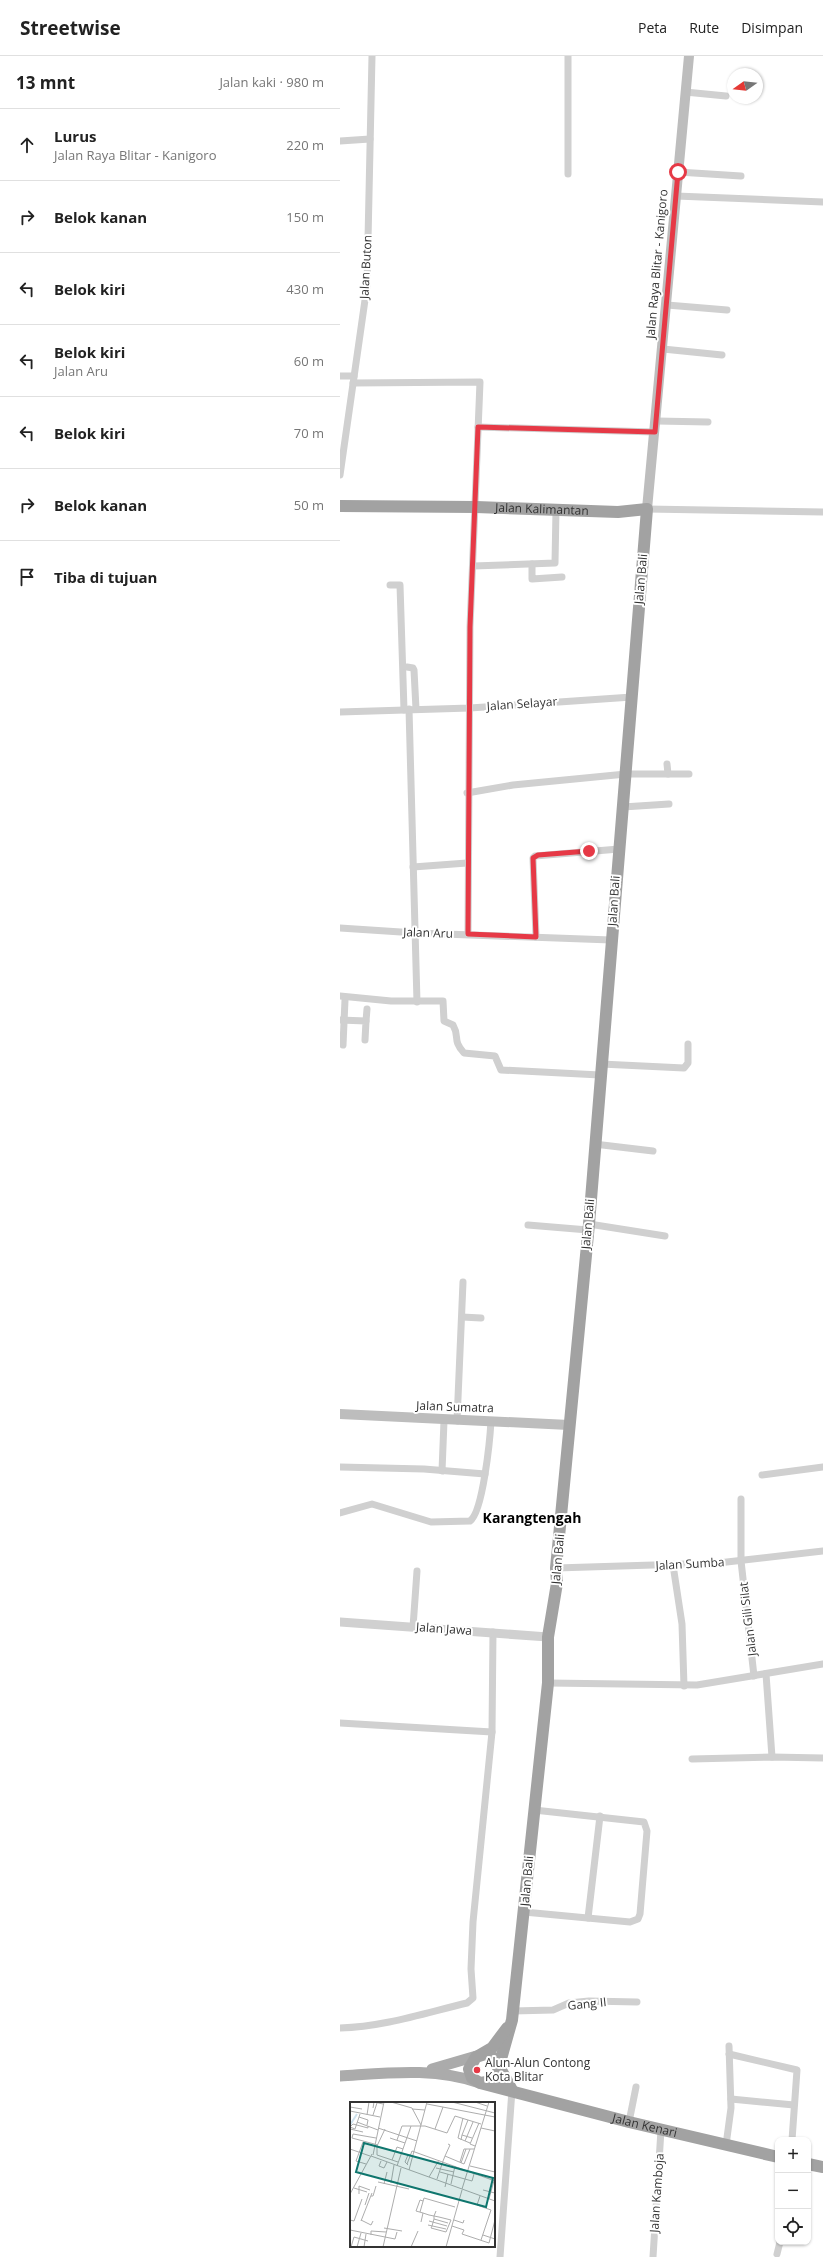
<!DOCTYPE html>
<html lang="id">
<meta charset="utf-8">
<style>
:root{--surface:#fff;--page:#f2f2f2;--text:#222;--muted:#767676;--line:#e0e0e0}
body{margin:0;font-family:"Open Sans",sans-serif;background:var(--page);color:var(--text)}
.controls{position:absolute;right:12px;bottom:12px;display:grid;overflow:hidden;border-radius:8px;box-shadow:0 1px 3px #0004}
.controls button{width:36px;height:36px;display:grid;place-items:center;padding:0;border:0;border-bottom:1px solid var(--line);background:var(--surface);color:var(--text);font:20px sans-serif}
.compass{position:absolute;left:387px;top:12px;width:36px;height:36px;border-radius:50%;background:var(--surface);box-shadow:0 1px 3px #0004;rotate:255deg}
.stop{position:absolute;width:12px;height:12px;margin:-9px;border:3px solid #e63946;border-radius:50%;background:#fff}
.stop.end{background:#e63946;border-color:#fff;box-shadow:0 1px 4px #0008}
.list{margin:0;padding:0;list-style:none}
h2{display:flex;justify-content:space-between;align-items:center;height:52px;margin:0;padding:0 16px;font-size:17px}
h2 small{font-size:13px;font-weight:400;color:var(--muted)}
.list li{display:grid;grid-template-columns:26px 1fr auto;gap:12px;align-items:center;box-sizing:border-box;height:72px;padding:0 16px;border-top:1px solid var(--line)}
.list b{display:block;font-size:15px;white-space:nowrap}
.list p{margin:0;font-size:13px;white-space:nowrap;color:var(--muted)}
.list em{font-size:13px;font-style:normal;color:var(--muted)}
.icon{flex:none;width:22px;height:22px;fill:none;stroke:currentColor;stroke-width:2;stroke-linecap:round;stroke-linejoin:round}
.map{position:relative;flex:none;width:483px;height:2201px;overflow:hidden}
header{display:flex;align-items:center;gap:24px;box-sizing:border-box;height:56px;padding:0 20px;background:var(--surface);border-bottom:1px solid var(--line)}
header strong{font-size:19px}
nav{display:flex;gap:22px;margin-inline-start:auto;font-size:14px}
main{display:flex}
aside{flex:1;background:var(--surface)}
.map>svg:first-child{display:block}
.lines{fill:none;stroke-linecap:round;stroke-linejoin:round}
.minor{stroke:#d0d0d0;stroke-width:7}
.tertiary{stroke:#d0d0d0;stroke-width:9}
.secondary{stroke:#bdbdbd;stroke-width:10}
.primary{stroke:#ababab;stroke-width:11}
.trunk{stroke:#a2a2a2;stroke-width:12}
.route{stroke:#e63946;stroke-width:5}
.poi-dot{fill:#e63946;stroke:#fff;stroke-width:1.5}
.labels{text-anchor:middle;stroke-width:4;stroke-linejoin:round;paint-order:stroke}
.street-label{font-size:12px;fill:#333;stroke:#fff}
.poi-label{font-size:12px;fill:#333;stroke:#fff;text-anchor:start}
.quarter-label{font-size:14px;font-weight:bold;fill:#000;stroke:#fff}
.inset-river{fill:none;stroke:#cfe2ee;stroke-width:2}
.inset-road{fill:none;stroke:#adadad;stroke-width:1}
.view{fill:#0f766e;fill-opacity:0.15;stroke:#0f766e;stroke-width:2}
.inset-edge{fill:none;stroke:#333;stroke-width:2}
</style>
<header>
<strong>Streetwise</strong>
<nav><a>Peta</a><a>Rute</a><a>Disimpan</a></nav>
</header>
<main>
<aside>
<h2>13 mnt<small>Jalan kaki · 980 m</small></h2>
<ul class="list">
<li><svg class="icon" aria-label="ahead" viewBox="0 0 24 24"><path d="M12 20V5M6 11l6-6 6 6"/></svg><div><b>Lurus</b><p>Jalan Raya Blitar - Kanigoro</p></div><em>220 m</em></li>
<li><svg class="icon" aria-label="right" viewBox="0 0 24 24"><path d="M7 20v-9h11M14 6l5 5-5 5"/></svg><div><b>Belok kanan</b></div><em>150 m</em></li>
<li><svg class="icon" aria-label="left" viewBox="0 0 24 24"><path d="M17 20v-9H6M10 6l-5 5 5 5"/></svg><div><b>Belok kiri</b></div><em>430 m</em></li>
<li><svg class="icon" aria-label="left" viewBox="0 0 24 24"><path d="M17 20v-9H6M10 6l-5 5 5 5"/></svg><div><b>Belok kiri</b><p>Jalan Aru</p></div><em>60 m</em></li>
<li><svg class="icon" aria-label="left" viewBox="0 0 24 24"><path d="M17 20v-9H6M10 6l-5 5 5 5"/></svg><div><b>Belok kiri</b></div><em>70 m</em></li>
<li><svg class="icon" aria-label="right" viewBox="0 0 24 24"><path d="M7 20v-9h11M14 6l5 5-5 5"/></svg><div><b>Belok kanan</b></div><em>50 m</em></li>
<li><svg class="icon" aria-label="arrive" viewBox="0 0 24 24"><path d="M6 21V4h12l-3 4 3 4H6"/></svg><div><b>Tiba di tujuan</b></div></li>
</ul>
</aside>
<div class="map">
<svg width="483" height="2201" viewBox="0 0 483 2201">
<rect width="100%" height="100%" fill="#fff"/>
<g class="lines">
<g class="minor">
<polyline points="345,36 386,40"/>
<polyline points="0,85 30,83"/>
<polyline points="338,116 401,120"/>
<polyline points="228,118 228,0"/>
<polyline points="336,140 483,146"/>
<polyline points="327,249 387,254"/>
<polyline points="323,293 382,299"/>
<polyline points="0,320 14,320"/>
<polyline points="13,327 140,326 130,571 128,878"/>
<polyline points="317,365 368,366"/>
<polyline points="138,371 315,376"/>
<polyline points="0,419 27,230 32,0"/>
<polyline points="307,453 483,456"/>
<polyline points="192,508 192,523 222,521"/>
<polyline points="133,510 215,507 216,454"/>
<polyline points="50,529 60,529 64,654"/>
<polyline points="67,611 73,612 74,614 76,653"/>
<polyline points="69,653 77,946"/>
<polyline points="0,656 130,652 292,641"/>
<polyline points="327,708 328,718"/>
<polyline points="127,737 173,729 286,718 349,718"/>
<polyline points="283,751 329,748"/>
<polyline points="73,811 127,807"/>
<polyline points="0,872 76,877 271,884"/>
<polyline points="196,881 193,802 195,800 279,793"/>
<path d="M 0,940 L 51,945 L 103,945 L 104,965 L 113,969 C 120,981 112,984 124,997 L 155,1000 L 161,1014 L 260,1019"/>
<polyline points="0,964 26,965 25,984"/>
<polyline points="26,965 27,953"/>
<polyline points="3,989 5,944"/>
<polyline points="261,1008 344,1012 348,1007 348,988"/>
<polyline points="254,1088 313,1095"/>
<polyline points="249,1168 325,1180"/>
<polyline points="188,1169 248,1174"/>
<polyline points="122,1261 141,1262"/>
<polyline points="117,1365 123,1226"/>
<polyline points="0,1411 84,1413 145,1418"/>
<polyline points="102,1415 104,1365"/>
<polyline points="422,1419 483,1411"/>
<polyline points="401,1443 401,1505 414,1620"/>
<path d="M 0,1457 L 32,1448 L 91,1466 L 130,1465 C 143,1456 150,1383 151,1365"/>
<polyline points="333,1509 342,1568 344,1630"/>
<polyline points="216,1512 378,1507 483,1495"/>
<polyline points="73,1571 77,1515"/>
<polyline points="426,1618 432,1701"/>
<polyline points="208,1627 357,1629 483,1608"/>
<polyline points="0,1667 152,1676"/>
<polyline points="352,1703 432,1701 483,1702"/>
<polyline points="184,1856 290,1866 298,1863 300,1858 307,1775 304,1766 194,1754"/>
<polyline points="248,1862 260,1760"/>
<polyline points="173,1955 213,1954 229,1947 249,1945 297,1946"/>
<path d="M 0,1972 C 43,1971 85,1957 127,1947 L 133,1942 L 131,1913 L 133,1866 L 152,1676 L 153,1576"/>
<polyline points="389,1998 457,2014 452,2084"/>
<polyline points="391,2043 454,2049"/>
<polyline points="289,2066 296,2031"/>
<polyline points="386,2089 391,2052 389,1990"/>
<polyline points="437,2198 440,2186"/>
<polyline points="160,2201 172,2034"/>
<polyline points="313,2201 321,2074"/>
</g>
<polyline class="tertiary" points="0,1566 208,1581"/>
<g class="secondary">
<polyline points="307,453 349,0"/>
<polyline points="0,1358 229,1369"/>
</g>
<g class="primary">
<polyline points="92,2013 140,1999"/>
<path d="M 0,2020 C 48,2017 94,2011 140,2027"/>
</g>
<g class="trunk">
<path id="s1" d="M 0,450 L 136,451 L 278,456 L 307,453 L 249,1168 L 216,1512 L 217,1527 L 208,1581 L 208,1627 L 172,1964 L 159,2010 L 172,2034"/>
<polyline points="140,1999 152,1992 167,1972"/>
<path id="s2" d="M 140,2027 L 153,2025 L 159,2014 L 154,2002 L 145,1998 L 136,2001 L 129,2013 L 132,2022 L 140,2027 L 289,2066 L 438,2101"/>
<polyline points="468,2108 483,2111"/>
</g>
</g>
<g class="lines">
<polyline class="route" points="249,795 198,799 193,802 196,881 128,878 130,571 138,371 315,376 338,116"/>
</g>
<circle class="poi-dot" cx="137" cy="2014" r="4"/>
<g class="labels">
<g class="street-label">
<text transform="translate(317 208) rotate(-85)" y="4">Jalan Raya Blitar - Kanigoro</text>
<text transform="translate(26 211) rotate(-87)" y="4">Jalan Buton</text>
<text dy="4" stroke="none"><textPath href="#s1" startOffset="202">Jalan Kalimantan</textPath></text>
<text transform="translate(301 523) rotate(-85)" y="4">Jalan Bali</text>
<text transform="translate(182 648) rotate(-4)" y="4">Jalan Selayar</text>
<text transform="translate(274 845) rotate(-86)" y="4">Jalan Bali</text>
<text transform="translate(88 877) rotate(2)" y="4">Jalan Aru</text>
<text transform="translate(248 1168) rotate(-85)" y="4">Jalan Bali</text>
<text transform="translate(115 1351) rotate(2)" y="4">Jalan Sumatra</text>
<text transform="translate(218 1503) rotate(-85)" y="4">Jalan Bali</text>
<text transform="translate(350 1508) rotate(-3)" y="4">Jalan Sumba</text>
<text transform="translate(408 1563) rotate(-97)" y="4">Jalan Gili Silat</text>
<text transform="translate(104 1573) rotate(4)" y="4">Jalan Jawa</text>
<text transform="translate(187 1825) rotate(-85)" y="4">Jalan Bali</text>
<text transform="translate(247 1948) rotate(-6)" y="4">Gang II</text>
<text dy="4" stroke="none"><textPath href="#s2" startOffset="261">Jalan Kenari</textPath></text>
<text transform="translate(317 2137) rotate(-86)" y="4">Jalan Kamboja</text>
</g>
<g class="poi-label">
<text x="145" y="2011">Alun-Alun Contong<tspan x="145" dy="14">Kota Blitar</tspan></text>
</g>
<g class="quarter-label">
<text x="192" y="1467">Karangtengah</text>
</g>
</g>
<g transform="translate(10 2046)">
<rect width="145" height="145" fill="#fff"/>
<path class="inset-river" d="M 0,23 L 7,12"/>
<path class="inset-road" d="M 41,0 L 62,6 L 71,23M 102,0 L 145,11M 125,0 L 137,4M 77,2 L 145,15M 0,5 L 12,7M 23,6 L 24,0 L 33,2M 62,7 L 75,8M 0,9 L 30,15M 17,13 L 19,0M 23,13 L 27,1M 9,15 L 18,18 L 17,23M 113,16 L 108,36 L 120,41M 7,20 L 28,28M 0,25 L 3,22 L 18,26 L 18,24M 0,25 L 5,27 L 10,12M 28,26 L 67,39M 131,26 L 145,29M 0,27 L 13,30M 35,27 L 27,44 L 27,53 L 48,60M 85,27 L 93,5M 112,33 L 118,18M 26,36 L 3,32 L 2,36 L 28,43M 40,36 L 55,41M 47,38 L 52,24 L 61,24M 111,38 L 112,33 L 122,36M 115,39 L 123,20M 13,40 L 6,59 L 16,62M 125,44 L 120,42 L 129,21M 0,47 L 20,54M 23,53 L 34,0M 21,54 L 112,87 L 139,0M 95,54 L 100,43 L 98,42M 42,58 L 47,45 L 53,47M 31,59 L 29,64 L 34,66 L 37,60M 93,59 L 95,54 L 114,62 L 120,47M 110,60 L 114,47 L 124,47M 111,61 L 116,47M 57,62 L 62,49 L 145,79M 58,63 L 55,60 L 58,53 L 60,53M 47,64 L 61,24 L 75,24 L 97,31 L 105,14 L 131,22M 120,64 L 145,70M 86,66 L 104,70M 59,68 L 77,0M 90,70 L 122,79 L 124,72M 79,75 L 89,58M 87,77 L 93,59M 28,80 L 59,87M 41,81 L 44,63M 34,82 L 37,70M 101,82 L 105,64M 95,85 L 98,72M 4,86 L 17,90M 112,87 L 145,99M 133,88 L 145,91M 0,92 L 22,52M 9,92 L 9,84 L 20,88M 21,94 L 23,94 L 26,84M 130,94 L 127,103 L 141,108 L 131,138M 139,97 L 145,75M 73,99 L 70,98 L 66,109 L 73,111M 15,103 L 19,91M 70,110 L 74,96 L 105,105M 84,117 L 98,121M 0,118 L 4,119 L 12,97M 11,118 L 21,123 L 23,119M 104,118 L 113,121 L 114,118M 11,119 L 22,91M 79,119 L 97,124M 71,120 L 73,111 L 79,113 L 89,115 L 101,118 L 96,130 L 81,126 L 82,124 L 84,117 L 84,114 L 86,109M 78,123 L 96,127M 102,124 L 114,128 L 112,132 L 139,141 L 145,118M 34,126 L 52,129M 0,128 L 45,137 L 47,130M 21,133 L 21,129 L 36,130M 133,133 L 145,137M 1,145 L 4,135 L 18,139M 7,145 L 11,131M 14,145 L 16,132M 33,145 L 51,66M 61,145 L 68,129M 96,145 L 112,88"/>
<path class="view" d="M 14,41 L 143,76 L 136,105 L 6,70 Z"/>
<rect width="145" height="145" class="inset-edge"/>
</g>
</svg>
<div class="controls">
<button>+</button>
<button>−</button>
<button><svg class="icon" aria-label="locate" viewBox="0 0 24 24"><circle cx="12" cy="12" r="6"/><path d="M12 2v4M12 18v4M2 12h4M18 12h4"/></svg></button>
</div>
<svg class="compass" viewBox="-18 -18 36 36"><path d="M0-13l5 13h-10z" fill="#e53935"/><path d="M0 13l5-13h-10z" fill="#767676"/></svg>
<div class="stop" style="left:338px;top:116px"></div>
<div class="stop end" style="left:249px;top:795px"></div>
</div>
</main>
